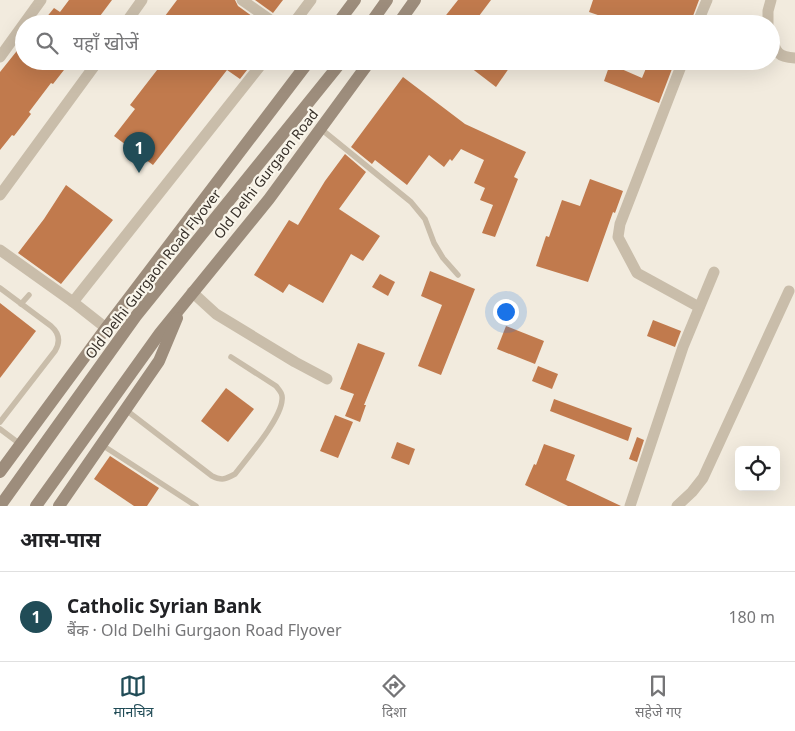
<!DOCTYPE html>
<html lang="hi">
<meta charset="utf-8">
<style>
:root{--surface:#fff;--page:#f6f6f6;--text:#202124;--muted:#757577;--line:#e0e0e0;--accent:#214c57}
body{margin:0;font-family:"Noto Sans","Noto Sans Devanagari",sans-serif;background:var(--page);color:var(--text)}
.controls{position:absolute;right:15px;bottom:15px;display:grid;overflow:hidden;border-radius:8px;box-shadow:0 5px 20px #0002}
.controls button{width:45px;height:45px;display:grid;place-items:center;padding:0;border:0;border-bottom:1px solid var(--line);background:var(--surface);color:var(--text);font:25px sans-serif}
.you{position:absolute;left:505px;top:311px;width:18px;height:18px;margin:-12px;border:4px solid #fff;border-radius:50%;background:#1a73e8;box-shadow:0 0 0 8px #1a73e833}
.badge{display:grid;place-items:center;width:32px;height:32px;border-radius:50%;background:var(--accent);color:#fff;font-size:16px;font-weight:700}
.pin{position:absolute;translate:-50% -41px;filter:drop-shadow(0 1px 2px #0008)}
.pin::after{content:'';position:absolute;top:26px;width:18px;height:15px;background:inherit;clip-path:polygon(0 0,100% 0,50% 100%)}
.list{margin:0;padding:0;list-style:none}
h2{display:flex;justify-content:space-between;align-items:center;height:65px;margin:0;padding:0 20px;font-size:21px}
h2 small{font-size:16px;font-weight:400;color:var(--muted)}
.list li{display:grid;grid-template-columns:32px 1fr auto;gap:15px;align-items:center;box-sizing:border-box;height:90px;padding:0 20px;border-top:1px solid var(--line)}
.list b{display:block;font-size:19px;white-space:nowrap}
.list p{margin:0;font-size:16px;white-space:nowrap;color:var(--muted)}
.list em{font-size:16px;font-style:normal;color:var(--muted)}
.icon{flex:none;width:28px;height:28px;fill:none;stroke:currentColor;stroke-width:2;stroke-linecap:round;stroke-linejoin:round}
.map{position:relative;flex:none;width:795px;height:506px;overflow:hidden}
.search{position:absolute;background:var(--surface);box-shadow:0 5px 20px #0002;left:15px;right:15px;top:15px;height:55px;display:flex;align-items:center;gap:12px;box-sizing:border-box;padding:0 18px;border-radius:28px;color:var(--muted);font-size:19px}
.sheet{height:155px;background:var(--surface)}
nav{display:flex;justify-content:space-around;align-items:center;box-sizing:border-box;height:70px;border-top:1px solid var(--line);background:var(--surface);font-size:14px;color:var(--muted)}
nav a{display:grid;justify-items:center;gap:2px}
nav .on{color:var(--accent)}
.map>svg:first-child{display:block}
.building{fill:#c17a4d}
.lines{fill:none;stroke-linecap:round;stroke-linejoin:round}
.service{stroke:#c9bdaa;stroke-width:5.5}
.minor{stroke:#c9bdaa;stroke-width:11}
.secondary{stroke:#9d8d7c;stroke-width:12}
.labels{text-anchor:middle;stroke-width:4.5;stroke-linejoin:round;paint-order:stroke}
.street-label{font-size:14px;fill:#373029;stroke:#f9f5ea}
</style>
<div class="map">
<svg width="795" height="506" viewBox="0 0 795 506">
<rect width="100%" height="100%" fill="#f2ebde"/>
<g class="building">
<polygon points="69,0 112,0 94,24 41,24 54,8 60,12"/>
<polygon points="177,0 235,0 238,6 263,24 159,24"/>
<polygon points="255,0 283,0 273,13"/>
<polygon points="458,0 491,0 473,24 439,24"/>
<polygon points="593,0 699,0 690,24 624,24 589,12"/>
<polygon points="24,42 24,61 71,61 53,84 51,83 29,112 31,114 14,136 12,135 0,150 0,72"/>
<polygon points="164,61 254,61 240,79 227,70 153,165 114,136 135,109 130,105"/>
<polygon points="462,61 514,61 496,87"/>
<polygon points="649,61 675,61 659,103 604,81 610,64 642,78"/>
<polygon points="403,77 465,124 526,152 514,177 518,179 495,237 482,233 493,205 480,200 485,188 474,183 484,160 461,149 452,161 450,159 444,167 429,155 407,185 375,160 372,164 351,147"/>
<polygon points="345,154 366,172 339,209 380,236 363,261 351,254 323,303 289,284 283,293 254,275 289,220 298,225 325,181"/>
<polygon points="590,179 623,191 615,213 613,212 588,282 536,266 546,236 549,237 562,200 580,206"/>
<polygon points="66,185 113,220 61,284 18,253 44,219"/>
<polygon points="430,271 475,289 441,375 418,366 442,305 421,296"/>
<polygon points="380,274 395,282 388,296 372,287"/>
<polygon points="0,303 36,331 0,378"/>
<polygon points="653,320 681,331 675,347 647,336"/>
<polygon points="506,326 544,341 535,364 497,349"/>
<polygon points="358,343 385,353 364,405 366,405 360,422 345,416 354,394 340,389"/>
<polygon points="538,366 558,374 552,389 532,381"/>
<polygon points="226,388 254,409 228,442 201,421"/>
<polygon points="554,399 632,428 628,441 550,411"/>
<polygon points="335,415 353,422 338,458 320,451"/>
<polygon points="637,437 644,440 637,462 629,459"/>
<polygon points="397,442 415,449 409,465 391,458"/>
<polygon points="544,444 575,455 566,480 621,506 568,506 525,485 534,464 536,465"/>
<polygon points="110,456 159,488 147,506 134,506 94,479"/>
</g>
<g class="lines">
<g class="service">
<polyline points="321,129 411,202 425,219 434,243 443,258 458,275"/>
<path d="M 0,288 L 51,326 C 59,333 61,341 55,351 L 0,422"/>
<polyline points="21,304 29,295"/>
<path d="M 126,410 L 212,476 C 222,481 226,479 235,474 C 248,457 281,419 282,400 C 283,394 280,391 276,386 L 231,357"/>
<polyline points="0,429 20,444"/>
<polyline points="102,445 196,506"/>
</g>
<g class="minor">
<polyline points="242,0 276,24"/>
<polyline points="590,21 597,24"/>
<polyline points="125,24 142,0"/>
<polyline points="293,24 311,0"/>
<polyline points="697,24 707,0"/>
<polyline points="768,24 768,11 771,0"/>
<path d="M 771,36 C 776,53 778,57 795,58"/>
<polyline points="0,57 41,0"/>
<polyline points="328,61 337,67"/>
<polyline points="683,61 620,224 618,237 637,273 699,307"/>
<polyline points="0,195 98,61"/>
<polyline points="0,250 73,302 106,328"/>
<polyline points="192,292 216,314 295,362 327,379"/>
<polyline points="73,302 264,61"/>
<polyline points="630,506 683,347 714,272"/>
<polyline points="677,506 692,492 703,478 789,291"/>
</g>
<g class="secondary">
<polyline points="337,24 355,0"/>
<polyline points="370,24 387,0"/>
<polyline points="398,24 415,0"/>
<polyline points="0,472 106,328 309,61"/>
<polyline points="0,506 136,316 342,61"/>
<polyline points="36,506 160,333 269,199 370,61"/>
<polyline points="59,506 159,361 177,318"/>
</g>
</g>
<g class="labels">
<g class="street-label">
<text transform="translate(266 174) rotate(-52)" y="5">Old Delhi Gurgaon Road</text>
<text transform="translate(153 274) rotate(-52)" y="5">Old Delhi Gurgaon Road Flyover</text>
</g>
</g>
</svg>
<div class="controls">
<button><svg class="icon" aria-label="locate" viewBox="0 0 24 24"><circle cx="12" cy="12" r="6"/><path d="M12 2v4M12 18v4M2 12h4M18 12h4"/></svg></button>
</div>
<div class="you"></div>
<div class="pin badge" style="left:139px;top:173px">1</div>
<div class="search"><svg class="icon" aria-label="search" viewBox="0 0 24 24"><circle cx="10" cy="10" r="6"/><path d="M15 15l6 6"/></svg>यहाँ खोजें</div>
</div>
<section class="sheet">
<h2>आस-पास<small></small></h2>
<ul class="list">
<li><span class="badge">1</span><div><b>Catholic Syrian Bank</b><p>बैंक · Old Delhi Gurgaon Road Flyover</p></div><em>180 m</em></li>
</ul>
</section>
<nav>
<a class="on"><svg class="icon" aria-label="map" viewBox="0 0 24 24"><path d="M3 6l6-2 6 2 6-2v14l-6 2-6-2-6 2zM9 4v14M15 6v14"/></svg>मानचित्र</a>
<a><svg class="icon" aria-label="directions" viewBox="0 0 24 24"><path d="M12 3l9 9-9 9-9-9zM9 14v-3h6M13 9l2 2-2 2"/></svg>दिशा</a>
<a><svg class="icon" aria-label="saved" viewBox="0 0 24 24"><path d="M7 4h10v16l-5-4-5 4z"/></svg>सहेजे गए</a>
</nav>
